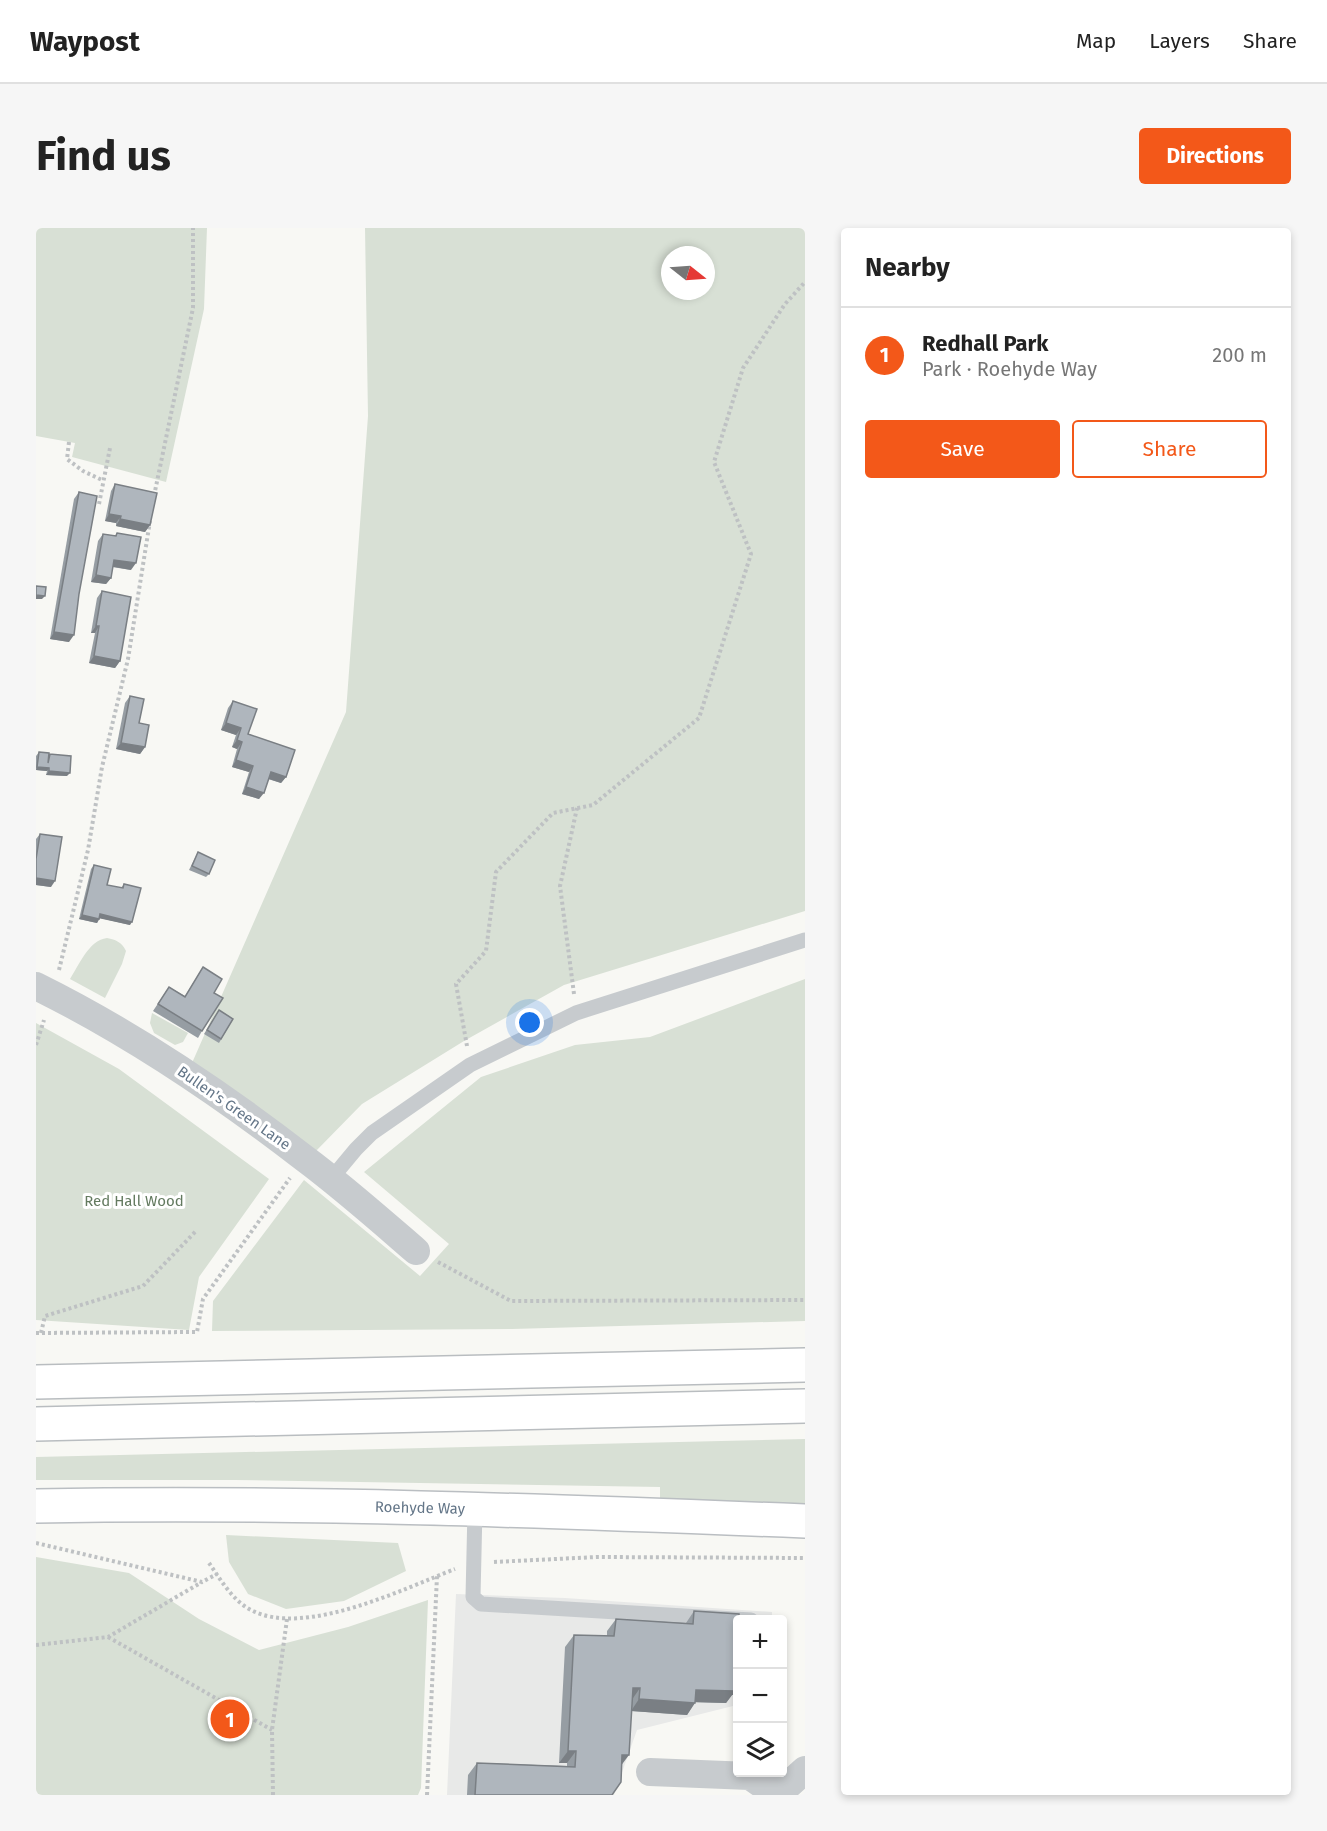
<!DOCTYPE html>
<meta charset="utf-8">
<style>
:root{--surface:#fff;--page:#f6f6f6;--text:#222;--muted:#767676;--line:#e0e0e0;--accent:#f35819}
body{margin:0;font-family:"Fira Sans",sans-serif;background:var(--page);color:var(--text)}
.controls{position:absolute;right:18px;bottom:18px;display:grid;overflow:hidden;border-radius:6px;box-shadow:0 3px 9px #0003}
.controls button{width:54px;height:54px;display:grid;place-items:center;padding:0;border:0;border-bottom:2px solid var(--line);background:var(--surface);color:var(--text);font:30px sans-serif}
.compass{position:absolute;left:625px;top:18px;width:54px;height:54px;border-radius:50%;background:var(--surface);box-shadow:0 3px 9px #0003;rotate:107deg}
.you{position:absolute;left:494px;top:795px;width:21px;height:21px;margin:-15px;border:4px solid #fff;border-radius:50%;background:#1a73e8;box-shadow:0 0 0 9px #1a73e833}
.badge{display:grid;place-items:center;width:39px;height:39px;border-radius:50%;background:var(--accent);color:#fff;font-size:20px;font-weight:700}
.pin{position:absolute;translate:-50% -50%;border:3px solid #fff;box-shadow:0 2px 6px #0006}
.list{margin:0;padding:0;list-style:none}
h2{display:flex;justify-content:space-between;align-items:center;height:78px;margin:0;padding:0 24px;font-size:26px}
h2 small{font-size:20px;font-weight:400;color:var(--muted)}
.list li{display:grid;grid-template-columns:39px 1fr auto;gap:18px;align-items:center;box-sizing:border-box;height:96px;padding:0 24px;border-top:2px solid var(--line)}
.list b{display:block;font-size:22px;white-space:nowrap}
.list p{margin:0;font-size:20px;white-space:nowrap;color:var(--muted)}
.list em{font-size:20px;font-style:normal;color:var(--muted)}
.actions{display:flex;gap:12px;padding:18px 24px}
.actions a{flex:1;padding:14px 0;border:2px solid var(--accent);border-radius:6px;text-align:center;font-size:21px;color:var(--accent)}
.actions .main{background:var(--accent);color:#fff}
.icon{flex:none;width:33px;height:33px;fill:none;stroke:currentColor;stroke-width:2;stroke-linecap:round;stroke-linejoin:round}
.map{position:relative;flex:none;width:769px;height:1567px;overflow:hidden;border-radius:6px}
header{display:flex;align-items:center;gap:36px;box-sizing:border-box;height:84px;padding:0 30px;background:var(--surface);border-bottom:2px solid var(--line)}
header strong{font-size:28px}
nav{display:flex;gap:33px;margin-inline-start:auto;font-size:21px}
.intro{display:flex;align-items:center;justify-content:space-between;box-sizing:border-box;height:144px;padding:0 36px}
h1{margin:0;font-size:42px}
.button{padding:15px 27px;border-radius:6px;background:var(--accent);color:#fff;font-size:21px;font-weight:700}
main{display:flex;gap:36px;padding:0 36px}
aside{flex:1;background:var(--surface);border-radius:6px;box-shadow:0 3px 9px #0003}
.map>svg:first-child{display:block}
.built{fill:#e8e9e8}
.green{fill:#d8e0d5;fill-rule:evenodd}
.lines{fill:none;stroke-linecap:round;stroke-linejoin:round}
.primary-casing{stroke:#babec2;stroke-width:36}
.motorway-casing{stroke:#b9bdc0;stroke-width:36}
.path{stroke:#bec1c3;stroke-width:4;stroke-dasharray:3 3;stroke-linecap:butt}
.service{stroke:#c7cbce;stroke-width:15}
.minor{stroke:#c7cbce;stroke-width:28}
.primary{stroke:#fff;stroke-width:33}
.motorway{stroke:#fff;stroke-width:33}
.wall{fill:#969da3}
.shaded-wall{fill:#7a7f84}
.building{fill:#afb6bd;stroke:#7a7f84;stroke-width:1.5}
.labels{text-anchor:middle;stroke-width:6;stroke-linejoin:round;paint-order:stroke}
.street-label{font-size:15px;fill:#647688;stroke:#fff}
.park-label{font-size:15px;fill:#637a5f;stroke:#fff}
</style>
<header>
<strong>Waypost</strong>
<nav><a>Map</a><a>Layers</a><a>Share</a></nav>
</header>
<div class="intro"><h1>Find us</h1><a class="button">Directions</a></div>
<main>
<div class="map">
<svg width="769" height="1567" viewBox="0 0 769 1567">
<rect width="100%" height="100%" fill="#f8f8f4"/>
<polygon class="built" points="420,1366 529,1370 736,1384 736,1391 702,1392 701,1477 601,1502 578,1567 411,1567"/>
<g class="green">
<polygon points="0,0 171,0 168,81 130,254 36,229 39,215 0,208"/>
<path d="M 329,0 L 769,0 L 769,683 L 528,757 L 428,813 L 326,876 L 280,923 L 156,835 L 310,484 L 332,188 ZM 634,27 L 670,27 L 670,63 L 634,63 Z"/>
<path d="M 71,710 C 80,712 86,714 90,723 L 86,736 L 69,770 L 34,751 C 43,737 53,712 71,710 Z"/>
<polygon points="769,751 769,1093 476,1101 176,1103 177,1073 268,952 384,1048 413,1016 328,944 445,849 539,817 614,809"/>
<polygon points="116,785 152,805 147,814 139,817 118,805 114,795"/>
<polygon points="0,795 83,841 233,951 163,1049 153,1102 0,1092"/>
<polygon points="769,1211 769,1276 624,1272 624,1259 199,1252 0,1252 0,1229"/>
<polygon points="190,1307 362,1315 370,1343 308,1373 250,1381 212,1366 193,1334"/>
<polygon points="0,1329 93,1345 163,1391 223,1422 312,1399 392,1372 385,1560 382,1567 0,1567"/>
</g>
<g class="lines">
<g class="primary-casing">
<g id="primary">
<path id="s1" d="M 0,1278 C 256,1273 513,1283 769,1293"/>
</g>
</g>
<g class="motorway-casing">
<g id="motorway">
<polyline points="0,1154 769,1137"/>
<polyline points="0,1196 769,1178"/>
</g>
</g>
<g class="path">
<polyline points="33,214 31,231 47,243 66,252"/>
<polyline points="118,268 157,80 157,0"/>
<polyline points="63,276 74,220"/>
<polyline points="23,742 52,622 66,539 92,431 114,293"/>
<polyline points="538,766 524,658 541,580"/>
<polyline points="0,817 8,792"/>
<polyline points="431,818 420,756 450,723 460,644 517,585 557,577 663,490 715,326 678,234 707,140 749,76 769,54"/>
<polyline points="402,1034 475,1073 769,1072"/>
<polyline points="0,1105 161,1104 167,1071 254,950"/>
<polyline points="5,1105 9,1088 107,1058 160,1003"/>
<polyline points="0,1315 166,1354 181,1346"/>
<polyline points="458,1334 561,1329 769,1330"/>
<path d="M 173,1335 C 185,1352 196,1372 215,1382 C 268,1410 367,1361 419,1341"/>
<polyline points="72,1409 236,1502"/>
<polyline points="0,1417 72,1409 166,1354"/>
<polyline points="237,1567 236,1502 251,1391"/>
<polyline points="391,1567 401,1348"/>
</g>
<g class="service">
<polyline points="295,951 320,921 336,905 434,837 540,785 769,712"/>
<polyline points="439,1281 437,1369 445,1376 715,1392"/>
</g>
<g class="minor">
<path d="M 0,758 C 95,805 184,865 268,930 C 307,959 343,991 380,1023"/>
<polyline points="614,1544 714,1548 741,1567"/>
<polyline points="741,1567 769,1542"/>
</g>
<use href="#primary" class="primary"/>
<use href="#motorway" class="motorway"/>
</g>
<g class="wall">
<polygon points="79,256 114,297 109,304 80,298 80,295 69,293 75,263"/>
<polygon points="43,264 43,366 33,414 14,411 38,271"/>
<polygon points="81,305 95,342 76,339 75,350 70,356 55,354 62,313 67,306 79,308"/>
<polygon points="66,363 84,433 79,440 53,435 59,405 55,405 61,370"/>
<polygon points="94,468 103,495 109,519 104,526 80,521 89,475"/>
<polygon points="197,473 212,506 250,549 245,555 232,551 223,571 206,566 213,544 196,539 201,521 196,519 200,507 185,502 192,480"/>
<polygon points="3,524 13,528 14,526 31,548 10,547 11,543 0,542 0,528"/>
<polygon points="4,606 15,659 0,657 0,611"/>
<polygon points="162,624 173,646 170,649 153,642"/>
<polygon points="58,637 71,657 85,660 88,656 94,697 64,690 61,695 43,691 55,641"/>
<polygon points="167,739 178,765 166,803 162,810 117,783 133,759 149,768"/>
<polygon points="183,782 197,791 183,815 168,806"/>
<polygon points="658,1383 702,1392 702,1467 696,1467 690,1475 659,1474 651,1487 596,1483 585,1538 576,1567 431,1567 432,1547 441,1535 531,1538 531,1535 523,1535 529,1419 538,1407 571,1408 571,1403 580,1391 650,1395"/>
<polygon points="702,1482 702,1517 699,1517"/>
</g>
<g class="shaded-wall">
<polygon points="73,286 85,288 80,295 69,293"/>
<polygon points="84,291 114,297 109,304 80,298"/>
<polygon points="78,332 100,335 95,342 73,338"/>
<polygon points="60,347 75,350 70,356 55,354"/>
<polygon points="0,367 9,368 6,371 0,371"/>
<polygon points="60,398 63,398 59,405 55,405"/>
<polygon points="18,404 38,407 33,414 14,411"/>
<polygon points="58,428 84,433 79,440 53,435"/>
<polygon points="190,495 205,500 200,507 185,502"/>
<polygon points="201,512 206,514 201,521 196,519"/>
<polygon points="85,515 109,519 104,526 80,521"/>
<polygon points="200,532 217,538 213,544 196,539"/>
<polygon points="1,539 13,540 11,543 0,542"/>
<polygon points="13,543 34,545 31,548 10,547"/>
<polygon points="235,544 250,549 245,555 230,550"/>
<polygon points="210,559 228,565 223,571 206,566"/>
<polygon points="0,650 19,653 15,659 0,657"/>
<polygon points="64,686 96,694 94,697 62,690"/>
<polygon points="46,687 63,691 61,695 43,691"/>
<polygon points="699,1454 702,1454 702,1467 696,1467 690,1475 652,1474 660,1462"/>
<polygon points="597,1460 604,1460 595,1473"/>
<polygon points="603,1471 659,1475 651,1487 595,1483"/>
<polygon points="532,1523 540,1523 531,1535 523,1535"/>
<polygon points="586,1527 593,1527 584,1539"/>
</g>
<g class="building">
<polygon points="79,256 121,265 114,297 84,291 85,288 73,286"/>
<polygon points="43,264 61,268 43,366 38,407 18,404"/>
<polygon points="81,305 105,309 100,335 78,332 75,350 60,347 67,306 80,308"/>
<polygon points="0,358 10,359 9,368 0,367"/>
<polygon points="66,363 95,369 84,433 58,428 63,398 60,398"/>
<polygon points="94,468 108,471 103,495 113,497 109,519 85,515"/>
<polygon points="197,473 221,481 212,506 259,522 250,549 235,544 228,565 210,559 217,538 200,532 206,514 201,512 205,500 190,495"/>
<polygon points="3,524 13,525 12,535 14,526 35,528 34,545 13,543 13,540 1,539"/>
<polygon points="4,606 26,609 19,653 0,650 0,631"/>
<polygon points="162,624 179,632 173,646 156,638"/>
<polygon points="58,637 75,641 71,657 87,660 88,656 105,660 96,694 64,686 63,691 46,687"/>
<polygon points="167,739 186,751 178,765 187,770 166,803 122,776 133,759 149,769"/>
<polygon points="183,782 197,791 185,811 171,802"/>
<polygon points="658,1383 703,1386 703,1392 702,1392 702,1454 699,1454 699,1463 660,1462 659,1475 603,1471 604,1460 597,1460 593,1527 586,1527 585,1554 576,1567 439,1567 441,1535 539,1539 540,1523 532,1523 538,1407 578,1408 580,1391 657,1396"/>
</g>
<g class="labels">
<g class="street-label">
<text transform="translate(198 880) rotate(35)" y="5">Bullen's Green Lane</text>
<text dy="5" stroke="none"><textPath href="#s1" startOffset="384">Roehyde Way</textPath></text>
</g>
<g class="park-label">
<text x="98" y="978">Red Hall Wood</text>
</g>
</g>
</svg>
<div class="controls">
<button>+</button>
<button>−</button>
<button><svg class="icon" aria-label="layers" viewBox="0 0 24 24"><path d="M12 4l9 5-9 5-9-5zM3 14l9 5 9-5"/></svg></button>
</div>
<svg class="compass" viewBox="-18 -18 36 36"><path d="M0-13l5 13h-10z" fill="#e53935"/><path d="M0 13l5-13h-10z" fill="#767676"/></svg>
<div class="you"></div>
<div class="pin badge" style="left:194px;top:1491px">1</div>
</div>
<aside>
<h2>Nearby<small></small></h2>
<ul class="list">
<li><span class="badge">1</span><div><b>Redhall Park</b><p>Park · Roehyde Way</p></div><em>200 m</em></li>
</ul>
<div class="actions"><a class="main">Save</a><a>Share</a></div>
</aside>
</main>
